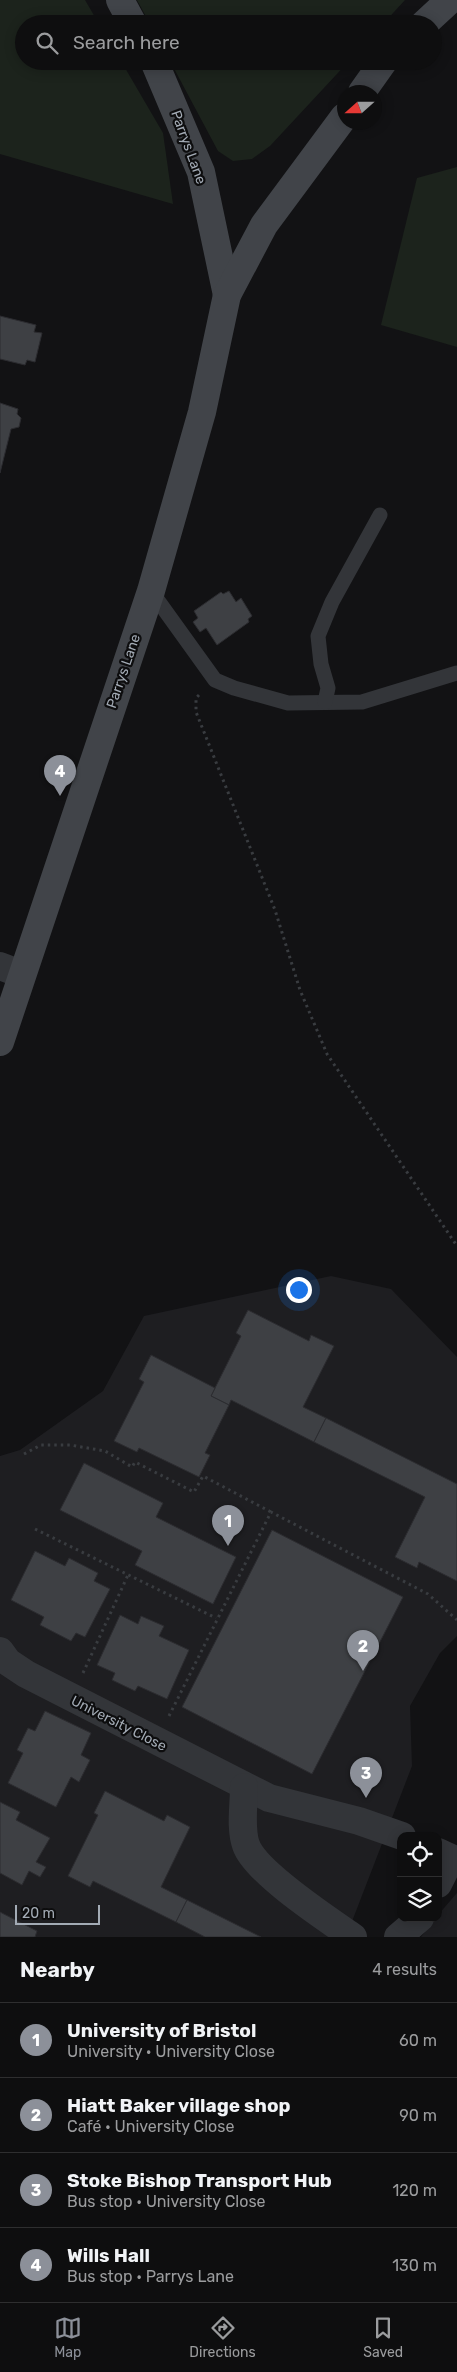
<!DOCTYPE html>
<meta charset="utf-8">
<style>
:root{--surface:#0e0e0f;--page:#171718;--text:#f1f3f6;--muted:#9b9c9e;--line:#2e2e2f;--accent:#8c9099}
body{margin:0;font-family:Rubik,sans-serif;background:var(--page);color:var(--text)}
.controls{position:absolute;right:15px;bottom:15px;display:grid;overflow:hidden;border-radius:10px;box-shadow:0 2px 12px #0003}
.controls button{width:45px;height:45px;display:grid;place-items:center;padding:0;border:0;border-bottom:1px solid var(--line);background:var(--surface);color:var(--text);font:25px sans-serif}
.compass{position:absolute;left:337px;top:85px;width:45px;height:45px;border-radius:50%;background:var(--surface);box-shadow:0 2px 12px #0003;rotate:249deg}
.scale{position:absolute;left:15px;bottom:12px;width:85px;box-sizing:border-box;padding-left:5px;border:2px solid #a3abb5;border-top:0;font-size:14px;line-height:18px;white-space:nowrap;color:#a3abb5;-webkit-text-stroke:4px #0d0d0e;paint-order:stroke}
.you{position:absolute;left:298px;top:1289px;width:18px;height:18px;margin:-12px;border:4px solid #fff;border-radius:50%;background:#1a73e8;box-shadow:0 0 0 8px #1a73e833}
.badge{display:grid;place-items:center;width:32px;height:32px;border-radius:50%;background:var(--accent);color:#fff;font-size:16px;font-weight:700}
.pin{position:absolute;translate:-50% -41px;filter:drop-shadow(0 1px 2px #0008)}
.pin::after{content:'';position:absolute;top:26px;width:18px;height:15px;background:inherit;clip-path:polygon(0 0,100% 0,50% 100%)}
.list{margin:0;padding:0;list-style:none}
h2{display:flex;justify-content:space-between;align-items:center;height:65px;margin:0;padding:0 20px;font-size:21px}
h2 small{font-size:16px;font-weight:400;color:var(--muted)}
.list li{display:grid;grid-template-columns:32px 1fr auto;gap:15px;align-items:center;box-sizing:border-box;height:75px;padding:0 20px;border-top:1px solid var(--line)}
.list b{display:block;font-size:19px;white-space:nowrap}
.list p{margin:0;font-size:16px;white-space:nowrap;color:var(--muted)}
.list em{font-size:16px;font-style:normal;color:var(--muted)}
.icon{flex:none;width:28px;height:28px;fill:none;stroke:currentColor;stroke-width:2;stroke-linecap:round;stroke-linejoin:round}
.map{position:relative;flex:none;width:457px;height:1937px;overflow:hidden}
.search{position:absolute;background:var(--surface);box-shadow:0 2px 12px #0003;left:15px;right:15px;top:15px;height:55px;display:flex;align-items:center;gap:12px;box-sizing:border-box;padding:0 18px;border-radius:28px;color:var(--muted);font-size:19px}
.sheet{height:365px;background:var(--surface)}
nav{display:flex;justify-content:space-around;align-items:center;box-sizing:border-box;height:70px;border-top:1px solid var(--line);background:var(--surface);font-size:14px;color:var(--muted)}
nav a{display:grid;justify-items:center;gap:2px}
nav .on{color:var(--accent)}
.map>svg:first-child{display:block}
.built{fill:#1e1e21}
.green{fill:#1c231c}
.building{fill:#3e4044;stroke:#2c2c30}
.lines{fill:none;stroke-linecap:round;stroke-linejoin:round}
.path{stroke:#393c40;stroke-width:3;stroke-dasharray:2.5 4;stroke-linecap:butt}
.service{stroke:#333539;stroke-width:15}
.minor{stroke:#333539;stroke-width:28}
.secondary{stroke:#414449;stroke-width:28}
.labels{text-anchor:middle;stroke-width:4.5;stroke-linejoin:round;paint-order:stroke}
.street-label{font-size:14px;fill:#a3abb5;stroke:#0d0d0e}
</style>
<div class="map">
<svg width="457" height="1937" viewBox="0 0 457 1937">
<rect width="100%" height="100%" fill="#121214"/>
<g class="built">
<polygon points="331,1276 391,1289 457,1357 457,1636 440,1653 410,1706 412,1766 346,1937 0,1937 0,1456 20,1450 103,1391 144,1316"/>
<polygon points="457,1893 457,1937 421,1937 436,1918 438,1918 438,1915"/>
</g>
<g class="green">
<polygon points="0,0 85,0 99,24 24,24 24,61 121,61 163,133 173,204 0,154"/>
<polygon points="137,0 405,0 383,24 150,24"/>
<polygon points="170,61 349,61 270,146 252,159 233,161 218,151"/>
<polygon points="457,167 457,347 381,325 417,178"/>
</g>
<g class="building">
<polygon points="0,316 36,325 34,332 42,333 35,362 27,360 25,365 0,359"/>
<polygon points="0,403 18,409 17,414 21,418 19,427 11,429 0,473"/>
<polygon points="229,591 236,602 241,598 252,616 248,619 249,622 217,645 206,628 200,632 193,622 198,618 194,611 221,592 223,594"/>
<polygon points="248,1310 309,1341 311,1335 334,1346 303,1407 326,1418 314,1442 231,1400 229,1405 211,1396 241,1336 236,1333"/>
<polygon points="151,1355 215,1388 211,1396 229,1405 205,1453 210,1455 199,1477 139,1448 137,1452 114,1441 144,1382 139,1379"/>
<polygon points="326,1418 457,1484 457,1581 419,1562 417,1568 395,1557 425,1497 314,1442"/>
<polygon points="84,1463 163,1503 156,1517 236,1557 213,1604 135,1565 142,1551 60,1510"/>
<polygon points="272,1530 403,1597 312,1774 182,1707"/>
<polygon points="35,1551 65,1566 69,1558 98,1573 94,1581 110,1589 85,1637 76,1633 71,1641 40,1625 44,1617 11,1600"/>
<polygon points="120,1615 138,1624 141,1616 164,1626 159,1636 189,1650 167,1699 138,1686 135,1691 112,1680 115,1673 97,1665"/>
<polygon points="45,1711 91,1733 81,1755 90,1760 79,1782 71,1777 56,1807 8,1783 23,1753 17,1750 28,1728 35,1731"/>
<polygon points="105,1791 164,1821 167,1815 190,1827 161,1887 187,1900 176,1922 93,1881 90,1887 68,1876 98,1815 94,1813"/>
<polygon points="0,1802 20,1812 16,1820 50,1838 36,1862 46,1867 40,1877 29,1871 22,1885 0,1873"/>
<polygon points="187,1900 261,1937 205,1937 176,1922"/>
<polygon points="0,1912 37,1931 35,1937 0,1937"/>
</g>
<g class="lines">
<g class="path">
<polyline points="199,695 196,698 196,712 275,910 300,990 327,1054 457,1246"/>
<polyline points="24,1454 41,1445 70,1445 105,1451 132,1467 135,1462 194,1492 203,1476 271,1512"/>
<polyline points="35,1529 216,1618"/>
<polyline points="83,1673 128,1575"/>
<polyline points="169,1716 271,1512 428,1594 457,1620"/>
</g>
<g class="service">
<polyline points="151,591 215,680 234,688 288,703 362,702 457,673"/>
<polyline points="325,702 328,688 321,664 318,636 332,602 380,515"/>
</g>
<g class="minor">
<polyline points="0,966 21,974"/>
<polyline points="0,1651 8,1662 26,1674 269,1798 359,1821 402,1836"/>
<path d="M 244,1787 C 244,1805 240,1828 246,1845 C 255,1872 327,1919 353,1937"/>
<polyline points="438,1852 451,1858 438,1884"/>
<polyline points="398,1937 420,1918"/>
</g>
<g class="secondary">
<polyline points="120,0 133,24"/>
<polyline points="424,24 450,0"/>
<polyline points="154,61 201,172 227,295"/>
<polyline points="362,92 384,61"/>
<polyline points="0,1042 151,591 202,412 227,295 264,225 344,117"/>
</g>
</g>
<g class="labels">
<g class="street-label">
<text transform="translate(189 147) rotate(70)" y="5">Parrys Lane</text>
<text transform="translate(123 671) rotate(-71)" y="5">Parrys Lane</text>
<text transform="translate(119 1723) rotate(27)" y="5">University Close</text>
</g>
</g>
</svg>
<div class="controls">
<button><svg class="icon" aria-label="locate" viewBox="0 0 24 24"><circle cx="12" cy="12" r="6"/><path d="M12 2v4M12 18v4M2 12h4M18 12h4"/></svg></button>
<button><svg class="icon" aria-label="layers" viewBox="0 0 24 24"><path d="M12 4l9 5-9 5-9-5zM3 14l9 5 9-5"/></svg></button>
</div>
<svg class="compass" viewBox="-18 -18 36 36"><path d="M0-13l5 13h-10z" fill="#e53935"/><path d="M0 13l5-13h-10z" fill="#9b9c9e"/></svg>
<div class="scale">20 m</div>
<div class="you"></div>
<div class="pin badge" style="left:228px;top:1546px">1</div>
<div class="pin badge" style="left:363px;top:1671px">2</div>
<div class="pin badge" style="left:366px;top:1798px">3</div>
<div class="pin badge" style="left:60px;top:796px">4</div>
<div class="search"><svg class="icon" aria-label="search" viewBox="0 0 24 24"><circle cx="10" cy="10" r="6"/><path d="M15 15l6 6"/></svg>Search here</div>
</div>
<section class="sheet">
<h2>Nearby<small>4 results</small></h2>
<ul class="list">
<li><span class="badge">1</span><div><b>University of Bristol</b><p>University · University Close</p></div><em>60 m</em></li>
<li><span class="badge">2</span><div><b>Hiatt Baker village shop</b><p>Café · University Close</p></div><em>90 m</em></li>
<li><span class="badge">3</span><div><b>Stoke Bishop Transport Hub</b><p>Bus stop · University Close</p></div><em>120 m</em></li>
<li><span class="badge">4</span><div><b>Wills Hall</b><p>Bus stop · Parrys Lane</p></div><em>130 m</em></li>
</ul>
</section>
<nav>
<a class="on"><svg class="icon" aria-label="map" viewBox="0 0 24 24"><path d="M3 6l6-2 6 2 6-2v14l-6 2-6-2-6 2zM9 4v14M15 6v14"/></svg>Map</a>
<a><svg class="icon" aria-label="directions" viewBox="0 0 24 24"><path d="M12 3l9 9-9 9-9-9zM9 14v-3h6M13 9l2 2-2 2"/></svg>Directions</a>
<a><svg class="icon" aria-label="saved" viewBox="0 0 24 24"><path d="M7 4h10v16l-5-4-5 4z"/></svg>Saved</a>
</nav>
